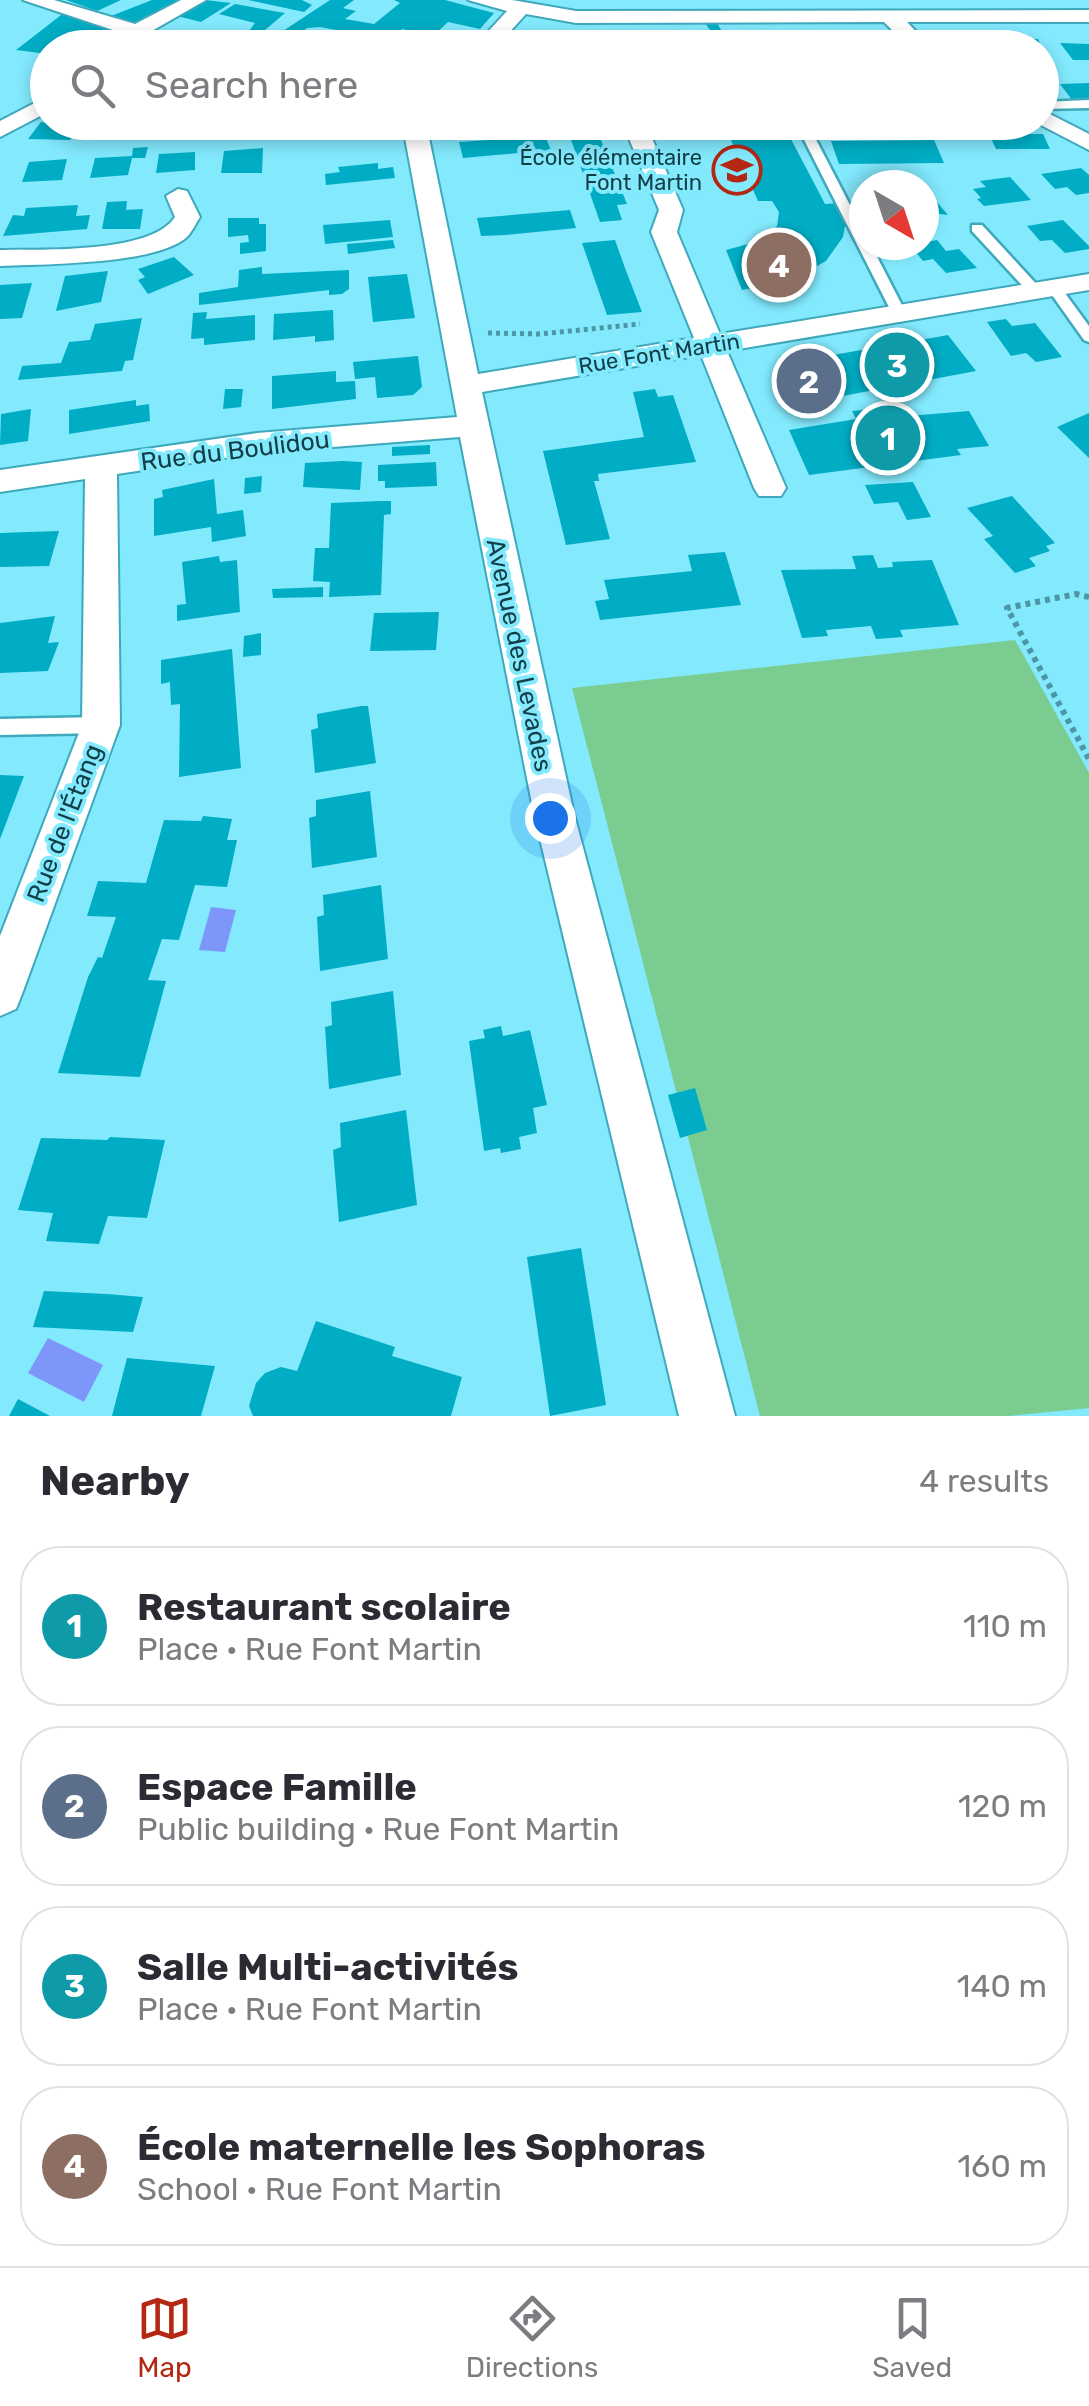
<!DOCTYPE html>
<meta charset="utf-8">
<style>
:root{--surface:#fff;--page:#f2f2f3;--text:#2b2b33;--muted:#7c7c81;--line:#e1e1e2;--accent:#b42712}
body{margin:0;font-family:Rubik,sans-serif;background:var(--page);color:var(--text)}
.compass{position:absolute;left:849px;top:170px;width:90px;height:90px;border-radius:50%;background:var(--surface);box-shadow:0 5px 15px #0003;rotate:141deg}
.you{position:absolute;left:550px;top:818px;width:35px;height:35px;margin:-25px;border:8px solid #fff;border-radius:50%;background:#1a73e8;box-shadow:0 0 0 15px #1a73e833}
.badge{display:grid;place-items:center;width:65px;height:65px;border-radius:50%;background:var(--accent);color:#fff;font-size:32px;font-weight:700}
.pin{position:absolute;translate:-50% -50%;border:5px solid #fff;box-shadow:0 2px 10px #0006}
.list{margin:0;padding:0;list-style:none}
h2{display:flex;justify-content:space-between;align-items:center;height:130px;margin:0;padding:0 40px;font-size:42px}
h2 small{font-size:32px;font-weight:400;color:var(--muted)}
.list li{display:grid;grid-template-columns:65px 1fr auto;gap:30px;align-items:center;box-sizing:border-box;height:160px;margin:0 20px 20px;padding:0 20px;border:2px solid var(--line);border-radius:40px}
.list b{display:block;font-size:38px;white-space:nowrap}
.list p{margin:0;font-size:32px;white-space:nowrap;color:var(--muted)}
.list em{font-size:32px;font-style:normal;color:var(--muted)}
.icon{flex:none;width:55px;height:55px;fill:none;stroke:currentColor;stroke-width:2;stroke-linecap:round;stroke-linejoin:round}
.map{position:relative;flex:none;width:1089px;height:1416px;overflow:hidden}
.search{position:absolute;background:var(--surface);box-shadow:0 5px 15px #0003;left:30px;right:30px;top:30px;height:110px;display:flex;align-items:center;gap:25px;box-sizing:border-box;padding:0 35px;border-radius:55px;color:var(--muted);font-size:38px}
.sheet{height:850px;background:var(--surface)}
nav{display:flex;justify-content:space-around;align-items:center;box-sizing:border-box;height:140px;border-top:2px solid var(--line);background:var(--surface);font-size:28px;color:var(--muted)}
nav a{display:grid;justify-items:center;gap:5px}
nav .on{color:var(--accent)}
.map>svg:first-child{display:block}
.green{fill:#7bcc91}
.water{fill:#7d96fa}
.building{fill:#00adc4}
.lines{fill:none;stroke-linecap:round;stroke-linejoin:round}
.lane-casing{stroke:#3fa9bc;stroke-width:5}
.street-casing{stroke:#3fa9bc;stroke-width:4}
.path-far1{stroke:#4c97a5;stroke-width:5;stroke-dasharray:4 4;stroke-linecap:butt}
.path{stroke:#4c97a5;stroke-width:6;stroke-dasharray:5 5;stroke-linecap:butt}
.lane{fill:#fff;fill-rule:evenodd}
.street{fill:#fff;fill-rule:evenodd}
.labels{text-anchor:middle;stroke-width:8;stroke-linejoin:round;paint-order:stroke}
.far-poi-label{font-size:22px;fill:#123f47;stroke:#83e9fd;text-anchor:end}
.far-street-label{font-size:22px;fill:#123f47;stroke:#83e9fd}
.street-label{font-size:25px;fill:#123f47;stroke:#83e9fd}
</style>
<div class="map">
<svg width="1089" height="1416" viewBox="0 0 1089 1416">
<rect width="100%" height="100%" fill="#83e9fd"/>
<polygon class="green" points="1015,640 1089,773 1089,1408 1008,1416 760,1416 572,688"/>
<g class="water">
<polygon points="211,907 236,910 225,952 199,950"/>
<polygon points="48,1338 103,1365 84,1402 28,1373"/>
</g>
<g class="building">
<polygon points="66,0 121,0 97,11"/>
<polygon points="152,0 184,0 139,26 111,16"/>
<polygon points="205,0 231,3 201,22 177,16"/>
<polygon points="248,0 302,0 312,5 304,12"/>
<polygon points="330,0 354,0 343,8 356,11 345,19 374,24 400,3 394,0 445,0 494,13 480,29 448,22 433,36 463,43 459,48 415,48 426,34 402,29 390,40 320,27 307,28 298,35 283,31"/>
<polygon points="235,4 273,11 285,13 258,36 246,35 255,23 219,14"/>
<polygon points="65,12 93,24 124,33 104,44 87,38 75,48 48,48 48,54 16,50"/>
<polygon points="705,23 717,23 724,35 751,34 758,45 660,44 657,31 710,30"/>
<polygon points="773,31 880,37 892,46 770,48 761,34"/>
<polygon points="575,32 584,47 525,48 528,37"/>
<polygon points="163,37 220,44 239,43 235,48 153,46"/>
<polygon points="951,37 983,38 988,48 955,48"/>
<polygon points="1005,38 1038,39 1042,48 1009,48"/>
<polygon points="1060,43 1089,44 1089,60 1073,60"/>
<polygon points="1089,83 1089,100 1072,100 1060,84"/>
<polygon points="41,122 49,123 82,122 70,140 28,139"/>
<polygon points="111,122 135,122 127,134 104,132"/>
<polygon points="187,122 238,122 231,135 180,135"/>
<polygon points="723,122 782,122 825,204 839,203 846,220 843,237 826,261 792,280 742,290 726,250 763,240 777,226 779,212 772,201 758,201"/>
<polygon points="989,134 1043,134 1050,149 996,149"/>
<polygon points="599,135 627,204 617,205 622,220 600,222 570,137"/>
<polygon points="545,136 551,150 463,158 459,142"/>
<polygon points="934,140 944,163 839,164 831,141"/>
<polygon points="148,147 145,158 132,158 128,175 90,178 95,158 132,156 133,148"/>
<polygon points="263,148 262,173 221,173 224,151"/>
<polygon points="195,152 195,170 156,173 159,154"/>
<polygon points="67,159 62,180 22,182 29,162"/>
<polygon points="378,163 378,169 393,167 395,178 326,185 325,174 340,172 338,167"/>
<polygon points="1081,168 1089,175 1089,193 1076,195 1067,187 1055,189 1041,174"/>
<polygon points="1010,177 1031,200 984,206 977,199 981,198 973,189 986,187 980,181"/>
<polygon points="924,187 948,215 924,212"/>
<polygon points="127,201 126,210 143,209 140,229 102,229 107,202"/>
<polygon points="78,205 76,216 90,215 87,229 3,236 13,215 24,216 26,208"/>
<polygon points="570,210 576,228 506,235 481,236 477,218"/>
<polygon points="228,218 259,218 259,224 266,224 266,251 240,254 240,243 249,242 248,235 228,237"/>
<polygon points="390,220 393,237 325,244 323,225"/>
<polygon points="1063,220 1089,246 1089,249 1065,253 1052,240 1040,241 1027,226"/>
<polygon points="393,240 395,248 348,254 347,244"/>
<polygon points="615,240 625,268 642,312 607,315 582,243"/>
<polygon points="937,240 946,251 959,249 977,268 946,273 933,259 923,261 910,245"/>
<polygon points="174,257 194,275 148,294 138,280 145,277 138,269"/>
<polygon points="262,267 262,274 349,270 349,289 342,294 329,295 329,290 199,305 199,293 238,287 239,270"/>
<polygon points="108,271 101,302 56,311 65,276"/>
<polygon points="407,274 415,318 373,322 368,277"/>
<polygon points="32,283 22,318 0,319 0,285"/>
<polygon points="333,310 334,340 315,342 315,336 273,340 274,314"/>
<polygon points="207,312 206,319 255,315 255,340 204,345 204,338 191,339 193,313"/>
<polygon points="142,318 133,360 125,361 122,371 18,380 22,366 61,363 69,342 90,340 95,324"/>
<polygon points="1006,319 1012,326 1035,323 1062,357 1036,362 1026,353 1011,356 987,322"/>
<polygon points="948,335 976,371 800,404 776,365 873,348 870,343 889,339 893,345"/>
<polygon points="418,356 422,387 413,395 377,398 375,377 355,379 353,362"/>
<polygon points="336,371 336,382 355,381 356,399 272,409 272,376"/>
<polygon points="225,389 243,389 241,407 223,409"/>
<polygon points="655,389 658,397 673,395 696,462 598,474 599,481 594,481 610,539 566,545 543,451 644,437 633,392"/>
<polygon points="136,400 136,406 149,404 150,421 69,434 69,410"/>
<polygon points="903,406 909,416 969,411 989,446 957,449 961,455 809,475 789,430 856,419 852,411"/>
<polygon points="31,409 28,441 0,445 1,414"/>
<polygon points="1089,413 1089,458 1057,427"/>
<polygon points="430,445 430,454 392,456 392,447"/>
<polygon points="343,461 362,462 360,490 303,487 305,463"/>
<polygon points="436,462 437,486 385,488 385,481 378,481 378,465"/>
<polygon points="262,476 261,492 244,494 245,478"/>
<polygon points="214,479 217,514 243,510 246,536 212,542 211,527 154,536 154,499 163,497 162,490"/>
<polygon points="913,482 931,517 907,520 898,502 874,504 865,485"/>
<polygon points="1012,496 1055,543 1046,546 1050,551 1029,558 1036,566 1015,573 984,539 993,536 967,508"/>
<polygon points="380,501 391,501 391,514 384,515 381,595 329,597 330,582 313,581 315,548 329,548 331,503"/>
<polygon points="59,531 49,566 0,567 0,533"/>
<polygon points="725,552 741,605 600,620 595,601 609,599 604,580 692,571 688,555"/>
<polygon points="873,555 878,568 893,567 892,562 932,560 959,625 900,630 903,637 876,639 871,626 826,630 828,636 802,638 781,570 856,569 852,556"/>
<polygon points="219,556 220,562 237,560 240,612 177,621 177,605 186,604 182,562"/>
<polygon points="323,587 323,597 273,598 272,589"/>
<polygon points="439,612 436,650 370,651 374,613"/>
<polygon points="55,616 48,643 59,642 48,671 0,673 0,623"/>
<polygon points="261,633 261,655 243,657 244,636"/>
<polygon points="232,649 241,768 179,777 180,704 171,705 170,682 161,684 161,660"/>
<polygon points="361,706 368,706 376,763 315,773 311,730 318,728 317,714"/>
<polygon points="0,775 24,776 0,839"/>
<polygon points="370,791 377,857 312,868 309,818 316,816 316,800"/>
<polygon points="203,816 232,819 227,840 237,840 227,887 195,885 179,940 162,939 148,980 166,981 140,1077 58,1073 88,977 98,957 102,958 116,917 87,916 98,881 146,883 164,820 201,821"/>
<polygon points="381,885 388,959 320,971 317,917 324,915 323,895"/>
<polygon points="393,991 401,1075 329,1089 325,1027 332,1025 331,1002"/>
<polygon points="501,1026 503,1036 530,1030 547,1105 533,1108 537,1133 519,1137 521,1149 501,1153 500,1148 484,1151 469,1041 485,1038 483,1030"/>
<polygon points="695,1088 707,1130 680,1138 668,1095"/>
<polygon points="406,1110 417,1205 339,1222 333,1150 341,1147 340,1123"/>
<polygon points="110,1137 165,1140 147,1218 108,1216 99,1244 46,1241 53,1213 18,1210 41,1138 107,1140"/>
<polygon points="581,1248 606,1405 550,1416 527,1257"/>
<polygon points="44,1291 107,1294 143,1297 133,1332 33,1327"/>
<polygon points="316,1321 395,1347 392,1356 462,1377 451,1416 253,1416 249,1406 256,1383 265,1373 281,1367 297,1371"/>
<polygon points="127,1358 215,1366 201,1416 112,1416"/>
<polygon points="18,1399 50,1416 9,1416"/>
</g>
<g class="lines">
<g class="lane-casing">
<g id="lane">
<polygon points="1089,100 1089,108 1042,109 1042,102"/>
<polygon points="801,127 811,130 864,232 864,245 871,245 907,315 905,318 895,318 893,315 799,130"/>
<polygon points="972,225 982,225 1040,288 1040,294 1030,294 972,231"/>
<polygon points="1054,284 1059,285 1089,326 1089,342 1084,340 1047,288"/>
<polygon points="101,717 108,719 111,725 108,731 101,733 0,735 0,719"/>
</g>
</g>
<g class="street-casing">
<g id="street">
<polygon points="23,0 54,0 135,24 181,0 206,0 122,48 105,43 119,32"/>
<polygon points="468,0 512,0 576,11 1089,10 1089,22 907,22 932,48 910,48 884,22 576,23 526,14 495,48 473,48 507,11"/>
<polygon points="48,96 48,112 0,137 0,121"/>
<polygon points="1042,110 1089,134 1089,150 1035,122 1042,122"/>
<polygon points="409,122 475,122 464,129 430,131 429,138 478,374 694,338 651,232 659,210 622,122 645,122 683,210 677,232 720,334 1089,274 1089,290 727,351 786,488 781,496 759,496 754,488 701,355 482,392 574,814 735,1416 679,1416 534,814 460,437 257,453 117,474 120,725 22,994 16,1009 0,1016 0,936 82,725 85,479 0,492 0,470 257,433 457,417 405,138"/>
<path d="M 178,189 L 187,191 L 200,217 C 196,223 192,232 187,237 C 156,265 42,264 0,266 L 0,250 C 42,249 151,254 175,217 L 166,196 Z"/>
</g>
</g>
<polyline class="path-far1" points="488,333 540,334 640,324"/>
<polyline class="path" points="1089,597 1076,594 1007,608 1089,759"/>
<use href="#lane" class="lane"/>
<use href="#street" class="street"/>
</g>
<defs>
<g id="school-ring" transform="scale(2.5)"><circle r="9.5" fill="#83e9fd" stroke="#b42712" stroke-width="1.5"/><path d="M0-5L7-2L0 1L-7-2ZM-4 1L0 2.5L4 1V4Q0 6-4 4Z" fill="#b42712"/></g>
</defs>
<g fill-rule="evenodd">
<use href="#school-ring" x="737" y="170"/>
</g>
<g class="labels">
<g class="far-poi-label">
<text x="702" y="165">École élémentaire<tspan x="702" dy="25">Font Martin</tspan></text>
</g>
<g class="far-street-label">
<text transform="translate(659 353) rotate(-9)" y="8">Rue Font Martin</text>
</g>
<g class="street-label">
<text transform="translate(235 450) rotate(-7)" y="9">Rue du Boulidou</text>
<text transform="translate(520 655) rotate(78)" y="9">Avenue des Levades</text>
<text transform="translate(64 823) rotate(-69)" y="9">Rue de l'Étang</text>
</g>
</g>
</svg>
<svg class="compass" viewBox="-18 -18 36 36"><path d="M0-13l5 13h-10z" fill="#e53935"/><path d="M0 13l5-13h-10z" fill="#7c7c81"/></svg>
<div class="you"></div>
<div class="pin badge" style="left:888px;top:438px;background:#0f9aa8">1</div>
<div class="pin badge" style="left:809px;top:381px;background:#5c6f8a">2</div>
<div class="pin badge" style="left:897px;top:365px;background:#0f9aa8">3</div>
<div class="pin badge" style="left:779px;top:265px;background:#8d6e63">4</div>
<div class="search"><svg class="icon" aria-label="search" viewBox="0 0 24 24"><circle cx="10" cy="10" r="6"/><path d="M15 15l6 6"/></svg>Search here</div>
</div>
<section class="sheet">
<h2>Nearby<small>4 results</small></h2>
<ul class="list">
<li><span class="badge" style="background:#0f9aa8">1</span><div><b>Restaurant scolaire</b><p>Place · Rue Font Martin</p></div><em>110 m</em></li>
<li><span class="badge" style="background:#5c6f8a">2</span><div><b>Espace Famille</b><p>Public building · Rue Font Martin</p></div><em>120 m</em></li>
<li><span class="badge" style="background:#0f9aa8">3</span><div><b>Salle Multi-activités</b><p>Place · Rue Font Martin</p></div><em>140 m</em></li>
<li><span class="badge" style="background:#8d6e63">4</span><div><b>École maternelle les Sophoras</b><p>School · Rue Font Martin</p></div><em>160 m</em></li>
</ul>
</section>
<nav>
<a class="on"><svg class="icon" aria-label="map" viewBox="0 0 24 24"><path d="M3 6l6-2 6 2 6-2v14l-6 2-6-2-6 2zM9 4v14M15 6v14"/></svg>Map</a>
<a><svg class="icon" aria-label="directions" viewBox="0 0 24 24"><path d="M12 3l9 9-9 9-9-9zM9 14v-3h6M13 9l2 2-2 2"/></svg>Directions</a>
<a><svg class="icon" aria-label="saved" viewBox="0 0 24 24"><path d="M7 4h10v16l-5-4-5 4z"/></svg>Saved</a>
</nav>
